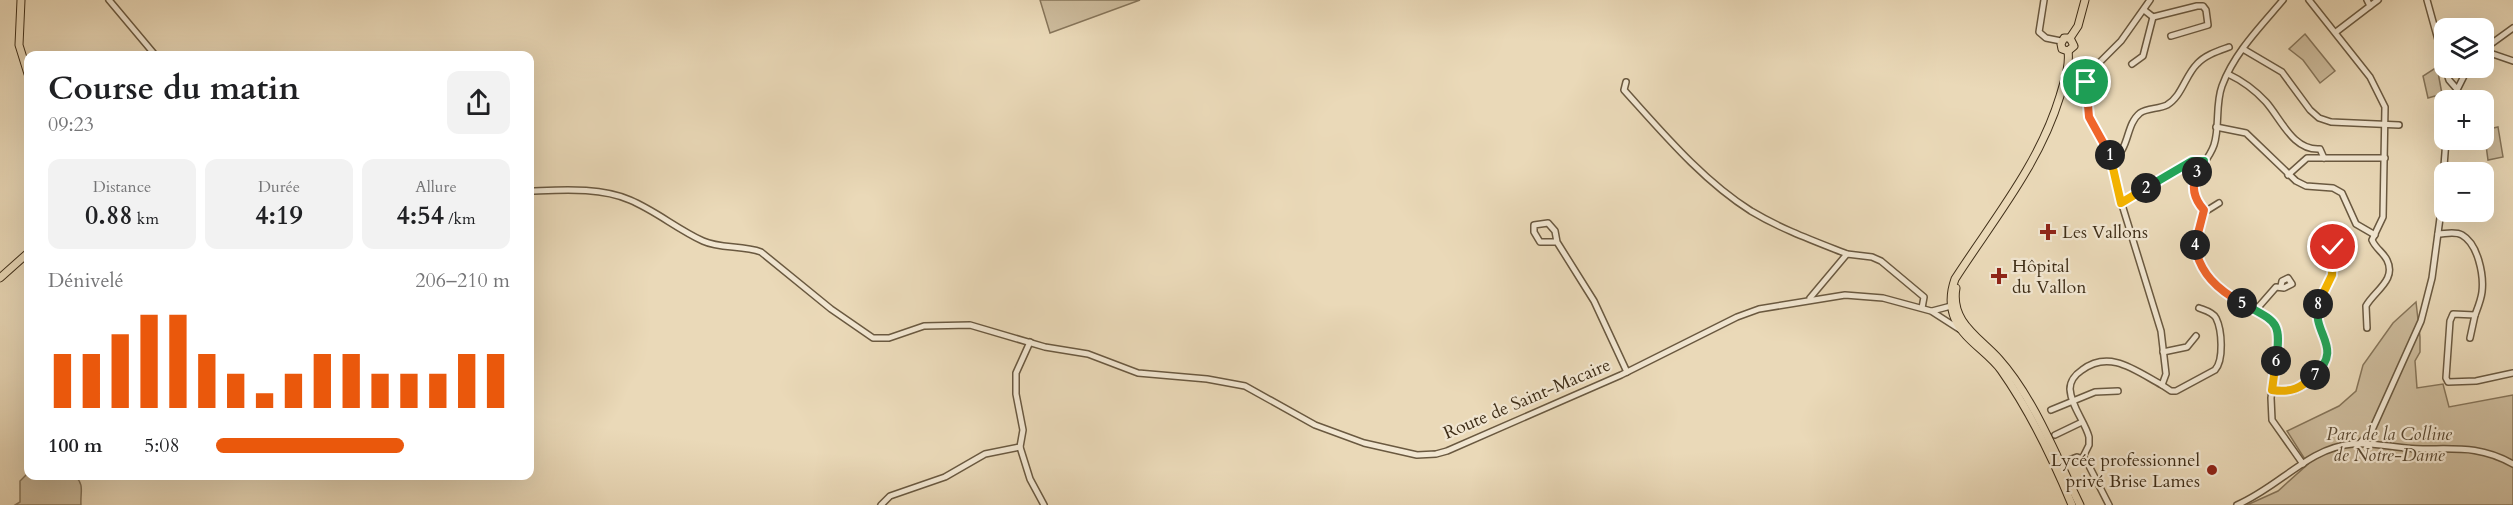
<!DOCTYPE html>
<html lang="fr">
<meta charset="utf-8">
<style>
:root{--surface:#fff;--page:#f2f2f2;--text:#202124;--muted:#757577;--accent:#ea580c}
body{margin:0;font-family:Cardo,serif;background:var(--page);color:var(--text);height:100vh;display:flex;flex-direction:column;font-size:22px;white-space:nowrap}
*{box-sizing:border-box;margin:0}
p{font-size:20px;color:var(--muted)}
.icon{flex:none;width:33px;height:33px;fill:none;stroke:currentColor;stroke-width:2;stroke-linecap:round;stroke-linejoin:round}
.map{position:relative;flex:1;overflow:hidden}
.panel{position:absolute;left:24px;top:51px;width:510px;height:429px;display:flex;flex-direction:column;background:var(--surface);border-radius:12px;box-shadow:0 6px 24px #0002}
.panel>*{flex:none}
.tools{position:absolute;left:2434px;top:18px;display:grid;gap:12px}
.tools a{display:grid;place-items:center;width:60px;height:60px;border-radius:12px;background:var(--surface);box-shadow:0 6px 24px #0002;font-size:30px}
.pin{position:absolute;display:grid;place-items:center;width:51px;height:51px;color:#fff;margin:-26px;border:3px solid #fff;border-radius:50%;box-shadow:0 2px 6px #0007}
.km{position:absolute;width:30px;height:30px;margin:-15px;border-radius:50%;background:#222;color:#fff;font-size:16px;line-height:30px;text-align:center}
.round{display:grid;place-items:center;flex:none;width:63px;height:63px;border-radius:12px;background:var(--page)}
.overview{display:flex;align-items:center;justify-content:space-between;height:102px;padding:0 24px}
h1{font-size:33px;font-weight:800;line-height:45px}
.metrics{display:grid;grid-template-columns:repeat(3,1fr);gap:9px;height:102px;padding:6px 24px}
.metrics div{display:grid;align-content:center;border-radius:12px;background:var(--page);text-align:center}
.metrics b{font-size:26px;font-weight:800}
.metrics small{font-size:16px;font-weight:400}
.metrics p{font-size:16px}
.chart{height:168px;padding:12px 24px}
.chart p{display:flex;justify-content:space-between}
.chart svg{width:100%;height:108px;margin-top:6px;stroke:var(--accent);stroke-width:6}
ul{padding:0 24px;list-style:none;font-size:20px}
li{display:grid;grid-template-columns:96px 72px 1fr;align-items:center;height:45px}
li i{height:15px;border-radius:8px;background:var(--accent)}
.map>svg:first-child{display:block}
.green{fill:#cdbc9d;stroke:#86755a;stroke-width:1.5}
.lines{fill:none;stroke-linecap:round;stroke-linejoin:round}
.minor-casing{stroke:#6a5940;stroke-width:8}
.major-casing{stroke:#3f2e18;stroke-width:9}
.minor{stroke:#f1e6d1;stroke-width:5}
.major{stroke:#ead9b8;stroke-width:7}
.split-1-casing{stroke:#fff;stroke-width:12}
.split-2-casing{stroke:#fff;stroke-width:12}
.split-3-casing{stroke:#fff;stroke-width:12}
.split-4-casing{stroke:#fff;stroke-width:12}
.split-5-casing{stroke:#fff;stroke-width:12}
.split-6-casing{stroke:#fff;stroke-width:12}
.split-7-casing{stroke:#fff;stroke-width:12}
.split-8-casing{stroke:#fff;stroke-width:12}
.split-9-casing{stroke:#fff;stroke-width:12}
.split-1{stroke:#f0652b;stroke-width:8}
.split-2{stroke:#f5b400;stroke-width:8}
.split-3{stroke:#22a559;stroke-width:8}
.split-4{stroke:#f0652b;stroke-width:8}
.split-5{stroke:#f0652b;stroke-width:8}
.split-6{stroke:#22a559;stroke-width:8}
.split-7{stroke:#f5b400;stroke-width:8}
.split-8{stroke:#22a559;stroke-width:8}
.split-9{stroke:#f5b400;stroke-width:8}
.poi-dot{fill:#8f2418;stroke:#f1e6d1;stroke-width:2}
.labels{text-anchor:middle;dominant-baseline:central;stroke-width:4.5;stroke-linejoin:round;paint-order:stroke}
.poi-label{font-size:18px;fill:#3f2e18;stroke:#f1e6d1;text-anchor:start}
.street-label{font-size:18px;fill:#3f2e18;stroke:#f1e6d1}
.park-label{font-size:18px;font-style:italic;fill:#5b4a33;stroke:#f1e6d1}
</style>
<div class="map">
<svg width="2513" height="505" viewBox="0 0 2513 505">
<rect width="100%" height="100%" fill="#ead9b8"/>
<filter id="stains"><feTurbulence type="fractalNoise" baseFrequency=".00333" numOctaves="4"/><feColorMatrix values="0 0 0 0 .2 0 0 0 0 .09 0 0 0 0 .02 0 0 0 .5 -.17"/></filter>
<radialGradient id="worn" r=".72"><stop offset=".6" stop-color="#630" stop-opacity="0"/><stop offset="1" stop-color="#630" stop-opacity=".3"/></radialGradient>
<g class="green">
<polygon points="1040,0 1140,0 1050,33"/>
<polygon points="2305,34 2335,71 2320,83 2303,60 2289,49"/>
<polygon points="2437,67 2442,94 2428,98 2423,76"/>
<polygon points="2498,127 2503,157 2488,160 2484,130"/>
<polygon points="2416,302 2420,337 2420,352 2415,361 2417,388 2443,384 2449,407 2513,395 2513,505 2247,505 2278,491 2308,464 2287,431 2339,406 2356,391 2363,365 2393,323"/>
<path d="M28,473V476H75C85,485 80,492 81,505H15L20,502V481Z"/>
</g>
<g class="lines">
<defs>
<g id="minor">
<polyline points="109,0 156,56"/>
<polyline points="2044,0 2039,32 2046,38 2061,41"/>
<path d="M2283,0C2261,26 2234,53 2222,86C2215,105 2220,127 2214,145C2205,171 2178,178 2204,210C2202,221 2195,231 2195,242C2195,297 2258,296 2279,332L2271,398L2272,420L2303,464"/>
<path d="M2309,0L2370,77L2385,107L2383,217L2372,240C2376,249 2383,252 2387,260C2397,280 2374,291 2366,306L2367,328"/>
<polyline points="2427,0 2445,65"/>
<polyline points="2370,6 2378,0"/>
<polyline points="2144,10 2153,17 2197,6 2203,6 2206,10 2208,25 2171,36"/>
<polyline points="2336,32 2370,6 2367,0"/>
<polyline points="2243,49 2282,72 2310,110 2319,118 2331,122 2399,125"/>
<polyline points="2484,49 2513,28"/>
<polyline points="2484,51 2513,61"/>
<polyline points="2132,64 2143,56 2153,17"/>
<polyline points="2445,68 2449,80 2456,88"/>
<path d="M2228,74C2243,81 2254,89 2266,102C2281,119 2293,151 2320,149L2324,158"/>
<path d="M1626,82L1624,90C1662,132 1702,180 1751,211C1781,229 1814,241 1847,254"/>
<polyline points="2452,100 2468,68"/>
<polyline points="2216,127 2246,133 2296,181 2306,186 2333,188 2342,193 2356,224 2375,235"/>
<path d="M2112,159C2130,151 2125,125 2140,113C2147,108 2159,109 2167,105C2182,96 2185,76 2197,64C2205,55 2218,51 2229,47"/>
<polyline points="2288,175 2307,158 2385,158"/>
<path d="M530,191C562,190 600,187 630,200C656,211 677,229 703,241C720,249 743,245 761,252L831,309L873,338H889L924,326L970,325L1045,347L1088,354L1138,373L1207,379L1245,386L1315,425L1364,443L1417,455L1436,454L1447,451L1621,375L1737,317L1759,309L1845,295L1883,298L1931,311L1959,329"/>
<polyline points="2121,203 2192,161 2203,161"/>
<polyline points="2203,213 2219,203"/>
<path d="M2438,234C2445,234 2455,231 2462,235C2478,244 2484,275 2482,292C2481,300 2478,307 2475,315L2453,314L2450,321L2446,378L2448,382L2476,381L2513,373"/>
<polyline points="1557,242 1540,242 1534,232 1534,225 1548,223 1555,231 1557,242 1594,301 1627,372"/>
<polyline points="1810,298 1847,254 1872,257 1881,261 1924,297 1922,308"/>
<polyline points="1932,311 1951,306 1954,309"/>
<polyline points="2255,311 2276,287 2284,288 2292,284 2288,278 2282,281 2281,286"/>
<polyline points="2470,338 2475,315"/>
<polyline points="1030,342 1016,373 1016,394 1023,430 1020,447 1030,479 1044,505"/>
<polyline points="2163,352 2187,347 2196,336"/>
<path d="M2162,385L2171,391H2176L2215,370C2224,360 2222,330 2216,318C2213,312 2204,310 2199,308"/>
<path d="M2272,390C2276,390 2282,392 2286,392C2305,392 2328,367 2329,350C2325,337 2316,328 2317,314C2317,292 2344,265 2332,246L2324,251L2330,260L2333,259"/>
<polyline points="2051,410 2095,392 2118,391"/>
<polyline points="2055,435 2082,422"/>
<polyline points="2361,442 2372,430 2421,321 2432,278 2440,218 2446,140"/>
<path d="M2083,457L2089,445V437C2085,422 2071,406 2070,389C2070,381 2076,374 2082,370C2110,349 2136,371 2162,385L2166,374L2161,331L2119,195L2112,159L2089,117L2086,82L2095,67L2121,41L2150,0"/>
<polyline points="2058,464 2077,457 2086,460 2109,505"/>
<polyline points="881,505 890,496 945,477 985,454 1020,447"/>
<path d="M2237,505C2267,492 2288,471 2315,456C2358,433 2382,449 2423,449C2458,449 2481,446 2513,464"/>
</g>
<g id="major">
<polyline points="21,0 19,45 28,74"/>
<polyline points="2070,38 2078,26 2085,0"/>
<path d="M2068,51C2070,66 2064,82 2060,96C2039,165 1993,220 1955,279C1950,293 1949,305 1955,319C1964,340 1988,352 2001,370C2030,411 2053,459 2072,505"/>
<polyline points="2068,51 2062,49 2061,44 2064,38 2070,38"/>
<polyline points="2068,51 2074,46 2070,38"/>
<polyline points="0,278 28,253"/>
<path d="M1956,288C1950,322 1979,337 1999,359C2034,398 2057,458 2080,505"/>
</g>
</defs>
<use href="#minor" class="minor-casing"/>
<use href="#major" class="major-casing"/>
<use href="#minor" class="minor"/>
<use href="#major" class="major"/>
</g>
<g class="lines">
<defs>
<polyline id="split-1" points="2086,82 2089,117 2110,155"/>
<polyline id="split-2" points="2110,155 2121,203 2146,188"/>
<polyline id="split-3" points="2146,188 2192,161 2204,161 2197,172"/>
<path id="split-4" d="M2195,245L2204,210C2194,199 2191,186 2197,172"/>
<path id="split-5" d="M2195,245C2199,273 2218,290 2242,303"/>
<path id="split-6" d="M2242,303C2276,322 2282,320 2276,361"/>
<path id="split-7" d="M2276,361L2272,390C2292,393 2301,388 2315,375"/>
<path id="split-8" d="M2315,375C2344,347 2312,335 2318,304"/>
<polyline id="split-9" points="2318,304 2332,275 2333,247"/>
</defs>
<use href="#split-1" class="split-1-casing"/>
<use href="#split-2" class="split-2-casing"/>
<use href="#split-3" class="split-3-casing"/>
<use href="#split-4" class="split-4-casing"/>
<use href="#split-5" class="split-5-casing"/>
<use href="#split-6" class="split-6-casing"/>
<use href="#split-7" class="split-7-casing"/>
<use href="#split-8" class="split-8-casing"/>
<use href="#split-9" class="split-9-casing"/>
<use href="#split-1" class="split-1"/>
<use href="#split-2" class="split-2"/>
<use href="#split-3" class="split-3"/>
<use href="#split-4" class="split-4"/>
<use href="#split-5" class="split-5"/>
<use href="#split-6" class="split-6"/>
<use href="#split-7" class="split-7"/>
<use href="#split-8" class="split-8"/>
<use href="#split-9" class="split-9"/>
</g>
<g class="poi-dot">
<path d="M2045 223h6v6h6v6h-6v6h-6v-6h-6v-6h6z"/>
<path d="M1996 267h6v6h6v6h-6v6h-6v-6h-6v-6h6z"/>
<circle cx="2212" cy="470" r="6"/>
</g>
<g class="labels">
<g class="poi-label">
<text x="2062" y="232">Les Vallons</text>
<text x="2012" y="266">Hôpital<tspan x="2012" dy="21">du Vallon</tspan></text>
<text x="2200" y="460" text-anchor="end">Lycée professionnel<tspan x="2200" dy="21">privé Brise Lames</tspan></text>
</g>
<g class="street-label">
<text transform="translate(1527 399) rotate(-23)">Route de Saint-Macaire</text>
</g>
<g class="park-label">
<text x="2389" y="434">Parc de la Colline<tspan x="2389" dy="21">de Notre-Dame</tspan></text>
</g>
</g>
<rect width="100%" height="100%" filter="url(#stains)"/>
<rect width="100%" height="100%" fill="url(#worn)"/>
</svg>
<div class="tools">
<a><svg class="icon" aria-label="layers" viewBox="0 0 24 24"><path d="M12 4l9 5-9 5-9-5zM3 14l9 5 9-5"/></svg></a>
<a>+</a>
<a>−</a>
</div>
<div class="pin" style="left:2086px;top:82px;background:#1e9e55"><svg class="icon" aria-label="arrive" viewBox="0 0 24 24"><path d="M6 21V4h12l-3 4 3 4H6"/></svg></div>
<div class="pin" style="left:2333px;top:247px;background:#d93025"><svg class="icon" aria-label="check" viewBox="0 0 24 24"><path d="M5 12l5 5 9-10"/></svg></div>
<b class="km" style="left:2110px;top:155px">1</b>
<b class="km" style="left:2146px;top:188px">2</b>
<b class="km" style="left:2197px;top:172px">3</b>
<b class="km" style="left:2195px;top:245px">4</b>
<b class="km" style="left:2242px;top:303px">5</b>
<b class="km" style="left:2276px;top:361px">6</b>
<b class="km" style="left:2315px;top:375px">7</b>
<b class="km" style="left:2318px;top:304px">8</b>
<section class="panel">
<div class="overview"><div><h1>Course du matin</h1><p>09:23</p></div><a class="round"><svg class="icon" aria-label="share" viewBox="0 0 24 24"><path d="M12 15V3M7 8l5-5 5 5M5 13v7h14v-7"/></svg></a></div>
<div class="metrics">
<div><p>Distance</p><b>0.88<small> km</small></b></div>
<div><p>Durée</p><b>4:19</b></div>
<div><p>Allure</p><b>4:54<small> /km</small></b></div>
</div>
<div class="chart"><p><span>Dénivelé</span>206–210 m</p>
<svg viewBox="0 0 160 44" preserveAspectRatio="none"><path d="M5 44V22M15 44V22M25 44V14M35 44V6M45 44V6M55 44V22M65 44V30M75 44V38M85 44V30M95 44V22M105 44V22M115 44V30M125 44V30M135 44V30M145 44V22M155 44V22"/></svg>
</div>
<ul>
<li><b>100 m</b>5:08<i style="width:64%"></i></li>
</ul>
</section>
</div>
